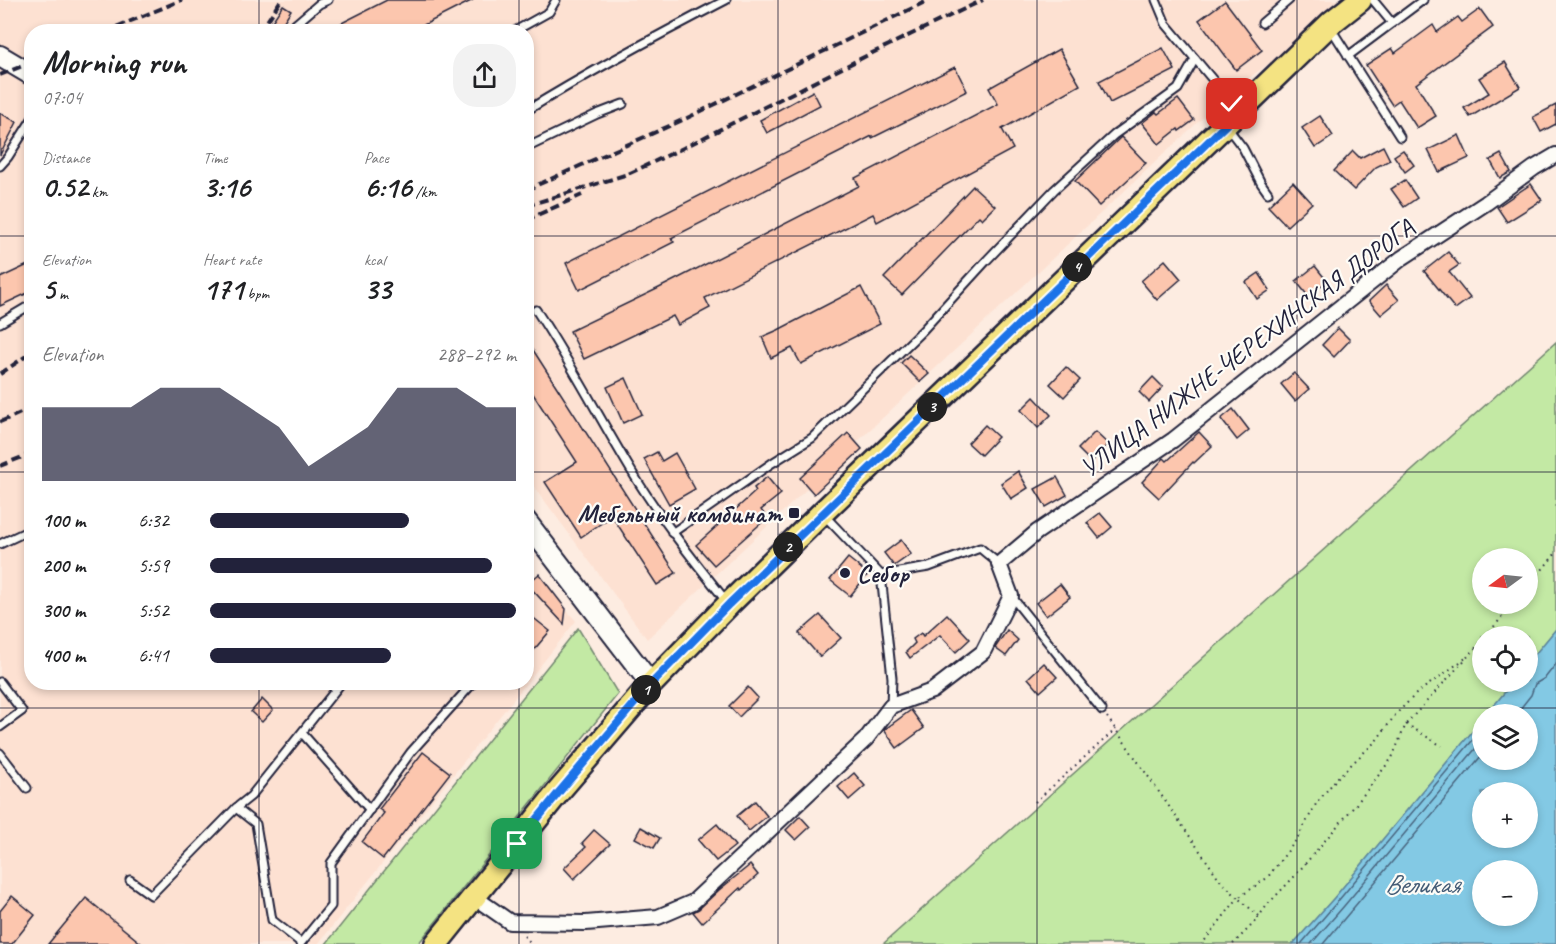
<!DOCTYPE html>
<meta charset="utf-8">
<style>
:root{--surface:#fff;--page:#f2f2f2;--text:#202124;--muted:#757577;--accent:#22223b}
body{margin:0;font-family:Caveat,sans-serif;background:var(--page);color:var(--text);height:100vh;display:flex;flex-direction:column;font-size:22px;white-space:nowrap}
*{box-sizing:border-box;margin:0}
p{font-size:20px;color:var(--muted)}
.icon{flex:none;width:33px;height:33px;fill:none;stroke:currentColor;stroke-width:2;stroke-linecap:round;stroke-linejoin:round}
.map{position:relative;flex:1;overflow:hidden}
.panel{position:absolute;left:24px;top:24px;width:510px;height:666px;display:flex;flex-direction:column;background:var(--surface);border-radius:24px;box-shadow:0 3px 9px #0003}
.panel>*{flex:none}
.needle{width:39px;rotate:255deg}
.fabs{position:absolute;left:1472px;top:548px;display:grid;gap:12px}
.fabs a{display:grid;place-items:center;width:66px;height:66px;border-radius:50%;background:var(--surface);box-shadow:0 3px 9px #0003;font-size:30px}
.pin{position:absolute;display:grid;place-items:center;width:51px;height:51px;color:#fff;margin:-26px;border-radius:12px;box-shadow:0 3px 9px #0006}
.km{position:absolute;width:30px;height:30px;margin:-15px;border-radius:50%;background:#222;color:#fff;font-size:16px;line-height:30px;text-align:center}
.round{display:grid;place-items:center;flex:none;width:63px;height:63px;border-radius:24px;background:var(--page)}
.head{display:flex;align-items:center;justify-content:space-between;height:102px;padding:0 18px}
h1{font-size:33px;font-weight:700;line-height:45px}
.stats{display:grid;grid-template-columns:repeat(3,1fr);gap:9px;height:102px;padding:6px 18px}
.stats div{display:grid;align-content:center}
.stats b{font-size:30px;font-weight:700}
.stats small{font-size:16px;font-weight:400}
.stats p{font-size:16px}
.chart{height:168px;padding:12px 18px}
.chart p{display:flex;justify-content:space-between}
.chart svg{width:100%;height:108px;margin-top:6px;fill:var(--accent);opacity:.7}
ul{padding:0 18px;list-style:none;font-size:20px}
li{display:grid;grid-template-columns:96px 72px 1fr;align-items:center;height:45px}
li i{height:15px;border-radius:8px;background:var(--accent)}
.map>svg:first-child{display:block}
.built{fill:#fde1d2}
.green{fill:#c3e9a4;stroke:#728670;stroke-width:1.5;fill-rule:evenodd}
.water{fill:#83c9e4;stroke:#5c86a0;stroke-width:1.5;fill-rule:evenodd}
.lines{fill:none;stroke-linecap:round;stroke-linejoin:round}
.shore{stroke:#49657f;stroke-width:1.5}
.building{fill:#fcc6ae;stroke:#22223b;stroke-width:1.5}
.lane-casing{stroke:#22223b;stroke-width:11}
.street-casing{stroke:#22223b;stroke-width:18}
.secondary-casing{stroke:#22223b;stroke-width:24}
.primary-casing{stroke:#22223b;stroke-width:27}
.path{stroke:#22223b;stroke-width:2;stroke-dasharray:1.5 4.5;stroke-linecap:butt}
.lane{stroke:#fdfcf7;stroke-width:7}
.street{stroke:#fdfcf7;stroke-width:14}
.secondary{stroke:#fdfcf7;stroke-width:20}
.primary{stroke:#f4e382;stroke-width:22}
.rail{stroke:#22223b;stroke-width:4;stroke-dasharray:9 4.5;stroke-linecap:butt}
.route-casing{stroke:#fff;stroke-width:12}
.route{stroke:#1a73e8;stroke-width:8}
.grid{fill:none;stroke:#22223b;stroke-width:1.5;stroke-opacity:0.55}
.poi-dot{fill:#22223b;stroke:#fdfcf7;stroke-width:2}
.labels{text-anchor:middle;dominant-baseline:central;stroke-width:4.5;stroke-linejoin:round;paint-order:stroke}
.street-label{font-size:26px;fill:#22223b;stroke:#fdfcf7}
.poi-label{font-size:26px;font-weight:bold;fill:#22223b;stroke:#fdfcf7;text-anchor:end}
.water-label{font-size:27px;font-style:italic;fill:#445c76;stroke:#fdfcf7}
</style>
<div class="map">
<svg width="1556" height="944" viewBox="0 0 1556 944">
<rect width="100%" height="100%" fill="#fdece1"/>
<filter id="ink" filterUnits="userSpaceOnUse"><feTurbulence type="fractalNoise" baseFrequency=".0167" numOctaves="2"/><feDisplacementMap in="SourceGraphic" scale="12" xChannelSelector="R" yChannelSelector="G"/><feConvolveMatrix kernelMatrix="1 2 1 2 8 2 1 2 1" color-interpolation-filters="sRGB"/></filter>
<g filter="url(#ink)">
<polygon class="built" points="0,0 1357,0 1231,91 647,639 527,477 526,32 32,32 32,682 526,682 527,565 576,621 318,944 0,944"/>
<g class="green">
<path d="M1556,342V629L1527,664V636H1482V681H1514L1487,714H1482V720L1334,898L1293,944H883ZM1482,558H1527V603H1482Z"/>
<polygon points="578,628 618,694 418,944 326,944"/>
</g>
<path class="water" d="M1556,629V944H1293L1334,898L1482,720V759H1527V714H1487L1514,681H1527V664ZM1482,792H1527V837H1482ZM1482,870H1527V915H1482Z"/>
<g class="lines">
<g class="shore">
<polyline points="1516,714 1531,695 1535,684 1545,678 1556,664"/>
<polyline points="1301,944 1338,901 1482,729"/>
<polyline points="1311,944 1344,906 1482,741"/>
<polyline points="1323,944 1482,755"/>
</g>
</g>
<g class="building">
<polygon points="387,0 473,0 410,32 324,32"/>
<polygon points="1225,1 1262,50 1236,70 1199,20"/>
<polygon points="283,5 291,10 277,32 265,32"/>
<polygon points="1480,9 1493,27 1416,84 1436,116 1417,128 1399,100 1392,105 1366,65 1392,48 1395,53 1433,25 1437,32 1458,17 1462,22"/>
<polygon points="1163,48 1175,70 1110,103 1099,81"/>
<polygon points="1059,49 1080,85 1002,129 1013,149 877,222 873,214 705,298 710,308 678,325 673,316 584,359 570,331 659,288 859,186 855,178 998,104 989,88"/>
<polygon points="1505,62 1520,87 1470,117 1464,108 1489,93 1479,78"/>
<polygon points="955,67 967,91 872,138 872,136 671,238 674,242 579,290 566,263"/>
<polygon points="813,91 820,105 767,133 760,120"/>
<polygon points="1178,99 1194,120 1179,131 1178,129 1159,144 1142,123 1156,112 1158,114"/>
<polygon points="1556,105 1556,124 1541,132 1533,117"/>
<polygon points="0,113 17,122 0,155"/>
<polygon points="1320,116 1333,136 1315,148 1302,128"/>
<polygon points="1459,135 1469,158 1439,172 1428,150"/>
<polygon points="1121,137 1146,163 1099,206 1075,181"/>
<polygon points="1383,146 1390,160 1376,167 1354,190 1334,171 1353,151 1360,158"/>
<polygon points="1403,150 1414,165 1405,172 1394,156"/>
<polygon points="1501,154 1511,172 1500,178 1490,160"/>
<polygon points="1405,180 1417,198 1404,207 1391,189"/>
<polygon points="1293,182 1312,203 1287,226 1268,206"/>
<polygon points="1531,184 1542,200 1507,222 1497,207"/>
<polygon points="973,186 995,206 982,219 979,216 902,295 884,278"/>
<polygon points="1448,252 1459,265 1449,272 1470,298 1455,309 1424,271"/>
<polygon points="1165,260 1181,279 1157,300 1141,281"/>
<polygon points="32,263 32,291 0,306 0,278"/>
<polygon points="1315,266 1327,281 1308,296 1296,281"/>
<polygon points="1259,273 1270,290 1257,299 1246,282"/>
<polygon points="1386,285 1399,300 1381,315 1369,301"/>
<polygon points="861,287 880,324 801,364 792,348 771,358 762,337 778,330"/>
<polygon points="1338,328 1350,340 1334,357 1322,345"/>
<polygon points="526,339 676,573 657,585 612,516 581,537 545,482 577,462 526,383"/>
<polygon points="909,355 929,374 920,382 901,363"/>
<polygon points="1066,367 1080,380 1064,397 1050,384"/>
<polygon points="1294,373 1309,389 1295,401 1281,384"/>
<polygon points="1153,377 1163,387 1149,402 1139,392"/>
<polygon points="626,378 642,414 623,423 607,387"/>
<polygon points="1034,397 1051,415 1038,428 1021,410"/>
<polygon points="1233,409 1249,430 1237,440 1221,419"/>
<polygon points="985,425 998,437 981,455 968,443"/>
<polygon points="1095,432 1108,444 1091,462 1078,449"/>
<polygon points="1199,432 1212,446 1194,463 1193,462 1159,498 1142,482 1164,458 1167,461"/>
<polygon points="848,433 862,449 814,494 800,478"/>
<polygon points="657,452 662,461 675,453 695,489 669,504 644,459"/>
<polygon points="1018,471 1028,488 1011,499 1001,483"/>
<polygon points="767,477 781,494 761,510 767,518 714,565 696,545 756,491 754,488"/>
<polygon points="1057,477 1067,495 1046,507 1035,489"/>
<polygon points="1100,513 1112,527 1099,538 1087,523"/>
<polygon points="901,540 911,554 894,566 884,553"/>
<polygon points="848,558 868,574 850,596 830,580"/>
<polygon points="539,574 566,609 564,624 527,584"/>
<polygon points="1060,584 1070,597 1046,616 1036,603"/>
<polygon points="526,612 550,631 526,659"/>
<polygon points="947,614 970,639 956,652 940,635 910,658 906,652 915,643 913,639 921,633 923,636"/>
<polygon points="820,615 841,638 820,657 799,633"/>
<polygon points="1007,630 1018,640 1006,656 995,648"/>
<polygon points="1044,663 1057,677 1040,692 1028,678"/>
<polygon points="748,687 758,698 739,717 729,706"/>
<polygon points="262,699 273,710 262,722 251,712"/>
<polygon points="911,710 924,728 897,748 884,730"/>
<polygon points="423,752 450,773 383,859 362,842 384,813 379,809"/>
<polygon points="854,773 865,786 849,800 838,787"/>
<polygon points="755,801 767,816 749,831 737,816"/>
<polygon points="800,816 810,827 796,840 786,830"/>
<polygon points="717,824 735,846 716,861 698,840"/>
<polygon points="641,827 660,838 654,848 635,838"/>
<polygon points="594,830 610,844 574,879 564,868 586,847 582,843"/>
<polygon points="750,865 758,875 741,890 740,888 702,923 693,912 699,909 719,890"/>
<polygon points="12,896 35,915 12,944 0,944 0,911"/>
<polygon points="86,898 142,944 48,944"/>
</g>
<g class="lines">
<defs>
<g id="lane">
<polyline points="1156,0 1166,24 1238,110"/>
<polyline points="1373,0 1392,23"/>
<polyline points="1262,23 1289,0"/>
<polyline points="1330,27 1400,137"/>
<polyline points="293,32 291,28 319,4 328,0"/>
<polyline points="513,32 549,12 556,0"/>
<polyline points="1348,56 1423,0"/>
<path d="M526,111C591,71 658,35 726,0"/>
<polyline points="1227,127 1243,148 1261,183 1268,193"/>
<polyline points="526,148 597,114 623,104"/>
<polyline points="0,166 8,157 32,119"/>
<path d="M536,310C571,363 600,419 632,472C660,518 694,561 727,602"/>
<polyline points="0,323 32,304"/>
<polyline points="824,515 881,575 929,567 980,548 999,564"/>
<polyline points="672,533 772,463 812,438 923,330 987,260 1054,190 1114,135 1178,89 1195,59"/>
<polyline points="0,544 32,529"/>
<polyline points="881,575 892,678 891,706"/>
<polyline points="1011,596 1102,710"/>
<polyline points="0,682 22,711 0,727"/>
<polyline points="302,733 370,810"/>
<polyline points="0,753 27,788"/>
<polyline points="236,808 251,796 342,682"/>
<polyline points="130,880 151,895 236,808 256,824 272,920 300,942"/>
<polyline points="300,944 331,906 331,863 411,752 474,682"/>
</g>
<polyline id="street" points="474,897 510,922 586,923 658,917 693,902 866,739 891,706 932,691 983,652 1011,596 999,564 1037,532 1173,440 1402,258 1486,203 1534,168 1556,155"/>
<g id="secondary">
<polyline points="0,56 32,75"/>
<polyline points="526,521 651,684"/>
</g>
<polyline id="primary" points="436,944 559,791 651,684 729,604 822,513 1332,22 1360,0"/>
</defs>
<use href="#lane" class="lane-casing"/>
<use href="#street" class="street-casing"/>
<use href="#secondary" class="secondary-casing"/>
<use href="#primary" class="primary-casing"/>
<g class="path">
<polyline points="1527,588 1556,553"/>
<polyline points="1486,636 1514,603"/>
<polyline points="1107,717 1220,880 1238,898 1202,944"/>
<polyline points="1406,724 1442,746"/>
<polyline points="1035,802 1116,729"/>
<polyline points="1259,916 1238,898 1267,878 1297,839 1316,804 1337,778 1376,741 1396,714 1417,693 1467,657"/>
<polyline points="524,936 532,944"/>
<polyline points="1233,944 1253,924 1268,904 1293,878 1357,803 1392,758 1406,724 1482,641"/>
</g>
<use href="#lane" class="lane"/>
<use href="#street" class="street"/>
<use href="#secondary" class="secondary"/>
<use href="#primary" class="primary"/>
<g class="rail">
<polyline points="104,32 182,0"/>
<polyline points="260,32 281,0"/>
<polyline points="0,75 32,62"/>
<polyline points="526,190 687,118 929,0"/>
<polyline points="526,206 628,174 683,148 866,56 983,0"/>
<polyline points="526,220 582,195"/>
<polyline points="0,374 32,352"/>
<polyline points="0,422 32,408"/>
<polyline points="0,466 32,453"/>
</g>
</g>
</g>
<g class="lines" filter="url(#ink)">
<defs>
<polyline id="route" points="517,844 560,791 651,684 729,604 1239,112 1232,104"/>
</defs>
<use href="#route" class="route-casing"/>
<use href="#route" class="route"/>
</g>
<path class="grid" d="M259,0V32M519,0V32M778,0V944M1037,0V944M1297,0V944M0,236H32M526,236H1556M0,472H32M526,472H1556M259,682V944M519,682V944M0,708H1556"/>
<g class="poi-dot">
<rect x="788" y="507" width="12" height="12" rx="3"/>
<circle cx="845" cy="573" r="6"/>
</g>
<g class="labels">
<g class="street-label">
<text transform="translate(1247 348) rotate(-37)">УЛИЦА НИЖНЕ-ЧЕРЕХИНСКАЯ ДОРОГА</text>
</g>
<g class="poi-label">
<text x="782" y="513">Мебельный комбинат</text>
<text x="857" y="573" text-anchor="start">Себор</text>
</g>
<g class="water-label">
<text x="1422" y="884">Великая</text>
</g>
</g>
</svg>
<div class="fabs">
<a><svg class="needle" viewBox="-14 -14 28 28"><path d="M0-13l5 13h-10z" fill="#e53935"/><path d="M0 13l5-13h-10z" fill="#757577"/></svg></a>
<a><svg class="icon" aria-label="locate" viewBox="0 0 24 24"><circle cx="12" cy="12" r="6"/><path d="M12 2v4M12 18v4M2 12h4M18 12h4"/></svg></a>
<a><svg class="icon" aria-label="layers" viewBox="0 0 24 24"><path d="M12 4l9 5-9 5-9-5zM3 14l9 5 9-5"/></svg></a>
<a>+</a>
<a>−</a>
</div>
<div class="pin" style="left:517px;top:844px;background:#1e9e55"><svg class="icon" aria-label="arrive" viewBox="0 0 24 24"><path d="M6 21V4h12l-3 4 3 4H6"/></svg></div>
<div class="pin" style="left:1232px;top:104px;background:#d93025"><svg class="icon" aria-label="check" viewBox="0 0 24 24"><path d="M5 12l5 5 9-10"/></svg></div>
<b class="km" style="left:646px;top:690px">1</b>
<b class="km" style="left:788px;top:547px">2</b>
<b class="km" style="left:932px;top:407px">3</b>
<b class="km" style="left:1077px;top:267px">4</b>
<section class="panel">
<div class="head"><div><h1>Morning run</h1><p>07:04</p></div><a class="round"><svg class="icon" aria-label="share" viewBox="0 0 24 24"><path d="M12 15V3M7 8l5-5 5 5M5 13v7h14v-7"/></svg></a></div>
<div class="stats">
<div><p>Distance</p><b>0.52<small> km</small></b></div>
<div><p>Time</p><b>3:16</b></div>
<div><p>Pace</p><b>6:16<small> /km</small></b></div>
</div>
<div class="stats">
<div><p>Elevation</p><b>5<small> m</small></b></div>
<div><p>Heart rate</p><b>171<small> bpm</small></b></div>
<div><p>kcal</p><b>33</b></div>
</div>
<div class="chart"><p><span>Elevation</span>288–292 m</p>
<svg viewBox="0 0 160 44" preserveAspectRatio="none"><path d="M0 44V14L10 14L20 14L30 14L40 6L50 6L60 6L70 14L80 22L90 38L100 30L110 22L120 6L130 6L140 6L150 14L160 14V44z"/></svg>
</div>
<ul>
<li><b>100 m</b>6:32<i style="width:65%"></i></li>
<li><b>200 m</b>5:59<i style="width:92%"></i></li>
<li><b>300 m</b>5:52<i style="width:100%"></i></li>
<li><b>400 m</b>6:41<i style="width:59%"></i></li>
</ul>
</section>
</div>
